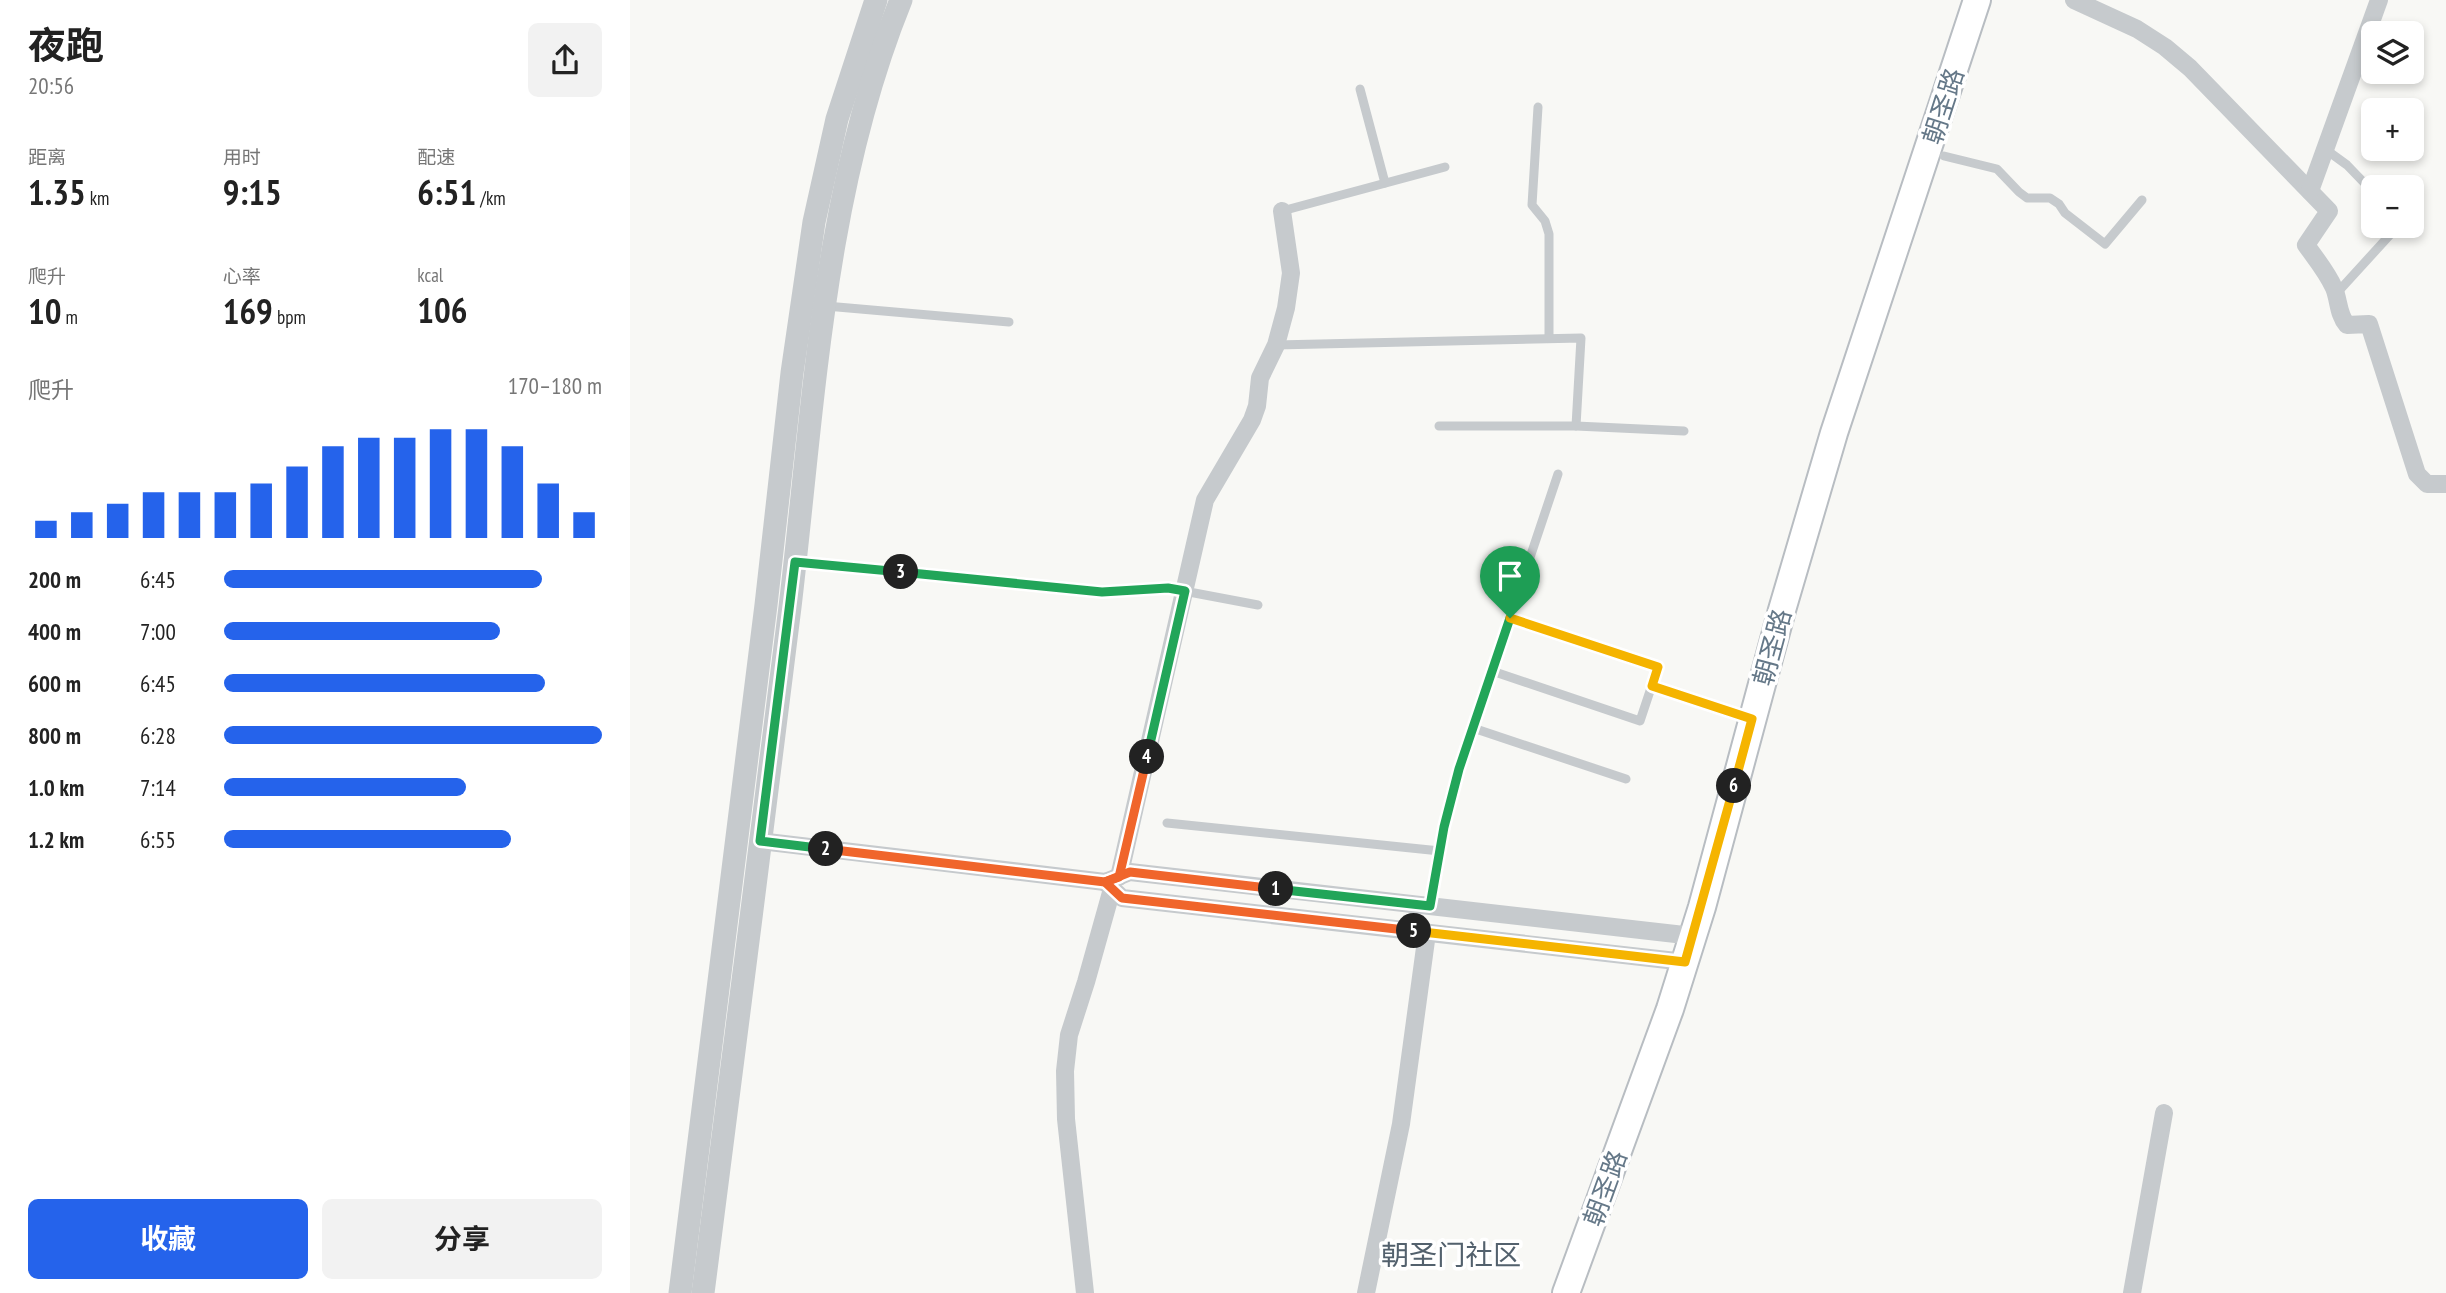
<!DOCTYPE html>
<html lang="zh">
<meta charset="utf-8">
<style>
:root{--surface:#fff;--page:#f2f2f2;--text:#222;--muted:#767676;--accent:#2563eb}
body{margin:0;font-family:"PT Sans Narrow","Noto Sans SC",sans-serif;background:var(--page);color:var(--text);height:100vh;display:flex;flex-direction:column;font-size:26px;white-space:nowrap}
*{box-sizing:border-box;margin:0}
p{font-size:23px;color:var(--muted)}
.icon{flex:none;width:38px;height:38px;fill:none;stroke:currentColor;stroke-width:2;stroke-linecap:round;stroke-linejoin:round}
.map{position:relative;flex:1;overflow:hidden}
.sheet{display:flex;flex-direction:column;background:var(--surface);width:630px}
.sheet>*{flex:none}
.controls{position:absolute;left:1731px;top:21px;display:grid;gap:14px}
.controls a{display:grid;place-items:center;width:63px;height:63px;border-radius:10px;background:var(--surface);box-shadow:0 4px 10px #0003;font-size:35px}
.pin{position:absolute;display:grid;place-items:center;width:60px;height:60px;color:#fff;margin:-72px -30px;border-radius:50% 50% 50% 0;rotate:-45deg;box-shadow:0 0 7px #0007}
.pin .icon{rotate:45deg}
.km{position:absolute;width:35px;height:35px;margin:-18px;border-radius:50%;background:#222;color:#fff;font-size:19px;line-height:35px;text-align:center}
.round{display:grid;place-items:center;flex:none;width:74px;height:74px;border-radius:10px;background:var(--page)}
.overview{display:flex;align-items:center;justify-content:space-between;height:119px;padding:0 28px}
h1{font-size:38px;font-weight:700;line-height:52px}
.metrics{display:grid;grid-template-columns:repeat(3,1fr);gap:10px;height:119px;padding:7px 28px}
.metrics div{display:grid;align-content:center}
.metrics b{font-size:35px;font-weight:700}
.metrics small{font-size:19px;font-weight:400}
.metrics p{font-size:19px}
.chart{height:196px;padding:14px 28px}
.chart p{display:flex;justify-content:space-between}
.chart svg{width:100%;height:126px;margin-top:7px;stroke:var(--accent);stroke-width:6}
.cta{display:flex;gap:14px;margin-top:auto;padding:14px 28px}
.cta a{flex:1;height:80px;border-radius:10px;background:var(--accent);color:#fff;font-size:28px;font-weight:700;line-height:80px;text-align:center}
.cta a+a{background:var(--page);color:var(--text)}
ul{padding:0 28px;list-style:none;font-size:23px}
li{display:grid;grid-template-columns:112px 84px 1fr;align-items:center;height:52px}
li i{height:18px;border-radius:9px;background:var(--accent)}
main{display:flex;flex:1;min-height:0}
.map>svg:first-child{display:block}
.lines{fill:none;stroke-linecap:round;stroke-linejoin:round}
.secondary-casing{stroke:#b8bdc2;stroke-width:30}
.service{stroke:#c6cacd;stroke-width:9}
.minor{stroke:#c6cacd;stroke-width:18}
.tertiary{stroke:#c6cacd;stroke-width:23}
.secondary{stroke:#fff;stroke-width:26}
.split-1-casing{stroke:#fff;stroke-width:14}
.split-2-casing{stroke:#fff;stroke-width:14}
.split-3-casing{stroke:#fff;stroke-width:14}
.split-4-casing{stroke:#fff;stroke-width:14}
.split-5-casing{stroke:#fff;stroke-width:14}
.split-6-casing{stroke:#fff;stroke-width:14}
.split-7-casing{stroke:#fff;stroke-width:14}
.split-1{stroke:#22a559;stroke-width:9}
.split-2{stroke:#f0652b;stroke-width:9}
.split-3{stroke:#22a559;stroke-width:9}
.split-4{stroke:#22a559;stroke-width:9}
.split-5{stroke:#f0652b;stroke-width:9}
.split-6{stroke:#f5b400;stroke-width:9}
.split-7{stroke:#f5b400;stroke-width:9}
.labels{text-anchor:middle;dominant-baseline:central;stroke-width:7;stroke-linejoin:round;paint-order:stroke}
.street-label{font-size:26px;fill:#657888;stroke:#fff}
.neighbourhood-label{font-size:28px;fill:#53616d;stroke:#fff}
</style>
<main>
<section class="sheet">
<div class="overview"><div><h1>夜跑</h1><p>20:56</p></div><a class="round"><svg class="icon" aria-label="share" viewBox="0 0 24 24"><path d="M12 15V3M7 8l5-5 5 5M5 13v7h14v-7"/></svg></a></div>
<div class="metrics">
<div><p>距离</p><b>1.35<small> km</small></b></div>
<div><p>用时</p><b>9:15</b></div>
<div><p>配速</p><b>6:51<small> /km</small></b></div>
</div>
<div class="metrics">
<div><p>爬升</p><b>10<small> m</small></b></div>
<div><p>心率</p><b>169<small> bpm</small></b></div>
<div><p>kcal</p><b>106</b></div>
</div>
<div class="chart"><p><span>爬升</span>170–180 m</p>
<svg viewBox="0 0 160 44" preserveAspectRatio="none"><path d="M5 44V38M15 44V35M25 44V32M35 44V28M45 44V28M55 44V28M65 44V25M75 44V19M85 44V12M95 44V9M105 44V9M115 44V6M125 44V6M135 44V12M145 44V25M155 44V35"/></svg>
</div>
<ul>
<li><b>200 m</b>6:45<i style="width:84%"></i></li>
<li><b>400 m</b>7:00<i style="width:73%"></i></li>
<li><b>600 m</b>6:45<i style="width:85%"></i></li>
<li><b>800 m</b>6:28<i style="width:100%"></i></li>
<li><b>1.0 km</b>7:14<i style="width:64%"></i></li>
<li><b>1.2 km</b>6:55<i style="width:76%"></i></li>
</ul>
<div class="cta"><a>收藏</a><a>分享</a></div>
</section>
<div class="map">
<svg width="1816" height="1293" viewBox="0 0 1816 1293">
<rect width="100%" height="100%" fill="#f8f8f5"/>
<g class="lines">
<defs>
<polyline id="secondary" points="936,1293 1040,1009 1072,907 1152,610 1204,433 1347,0"/>
</defs>
<use href="#secondary" class="secondary-casing"/>
<g class="service">
<polyline points="730,89 755,183"/>
<polyline points="908,107 902,205 915,221 919,234 919,338"/>
<polyline points="1695,149 1717,165 1743,192"/>
<polyline points="1314,156 1367,169 1389,192 1397,198 1420,198 1429,204 1435,213 1475,244 1512,200"/>
<polyline points="652,211 815,167"/>
<polyline points="1706,294 1768,226"/>
<polyline points="196,306 379,322"/>
<polyline points="646,345 951,338 946,426"/>
<polyline points="809,426 946,426 1054,431"/>
<polyline points="167,562 472,592 538,588 628,605"/>
<polyline points="862,671 1010,721 1028,667 880,618"/>
<polyline points="1022,686 1120,718"/>
<polyline points="843,728 996,779"/>
<polyline points="537,823 810,851"/>
<polyline points="800,906 814,827 829,769 928,474"/>
</g>
<g class="minor">
<path d="M1444,0L1507,29L1535,47L1560,68L1699,211L1676,245C1686,259 1697,272 1704,288C1709,300 1708,315 1717,325L1739,324L1787,474L1797,484H1816"/>
<polyline points="1680,191 1749,0"/>
<polyline points="130,841 475,882 500,872 1063,936"/>
<polyline points="489,877 575,500 622,420 627,406 630,378 646,345 656,308 661,273 652,211"/>
<polyline points="475,882 492,898 1055,962"/>
<polyline points="455,1293 436,1119 435,1071 439,1035 456,982 482,889"/>
<polyline points="736,1293 771,1124 797,933"/>
<polyline points="1502,1293 1534,1113"/>
</g>
<g class="tertiary">
<polyline points="50,1293 136,605 162,373 184,222 207,119 246,0"/>
<path d="M73,1293C102,1064 132,836 160,607C184,404 193,192 271,0"/>
</g>
<use href="#secondary" class="secondary"/>
</g>
<g class="lines">
<defs>
<polyline id="split-1" points="646,889 800,906 814,827 829,769 880,618"/>
<polyline id="split-2" points="196,849 475,882 500,872 646,889"/>
<polyline id="split-3" points="196,849 130,841 165,562 271,572"/>
<polyline id="split-4" points="271,572 472,592 538,588 555,591 517,757"/>
<polyline id="split-5" points="517,757 489,877 475,882 492,898 784,931"/>
<polyline id="split-6" points="784,931 1055,962 1104,786"/>
<polyline id="split-7" points="880,618 1028,667 1022,686 1122,719 1104,786"/>
</defs>
<use href="#split-1" class="split-1-casing"/>
<use href="#split-2" class="split-2-casing"/>
<use href="#split-3" class="split-3-casing"/>
<use href="#split-4" class="split-4-casing"/>
<use href="#split-5" class="split-5-casing"/>
<use href="#split-6" class="split-6-casing"/>
<use href="#split-7" class="split-7-casing"/>
<use href="#split-1" class="split-1"/>
<use href="#split-2" class="split-2"/>
<use href="#split-3" class="split-3"/>
<use href="#split-4" class="split-4"/>
<use href="#split-5" class="split-5"/>
<use href="#split-6" class="split-6"/>
<use href="#split-7" class="split-7"/>
</g>
<g class="labels">
<g class="street-label">
<text transform="translate(1313 106) rotate(-72)">朝圣路</text>
<text transform="translate(1142 647) rotate(-75)">朝圣路</text>
<text transform="translate(975 1188) rotate(-70)">朝圣路</text>
</g>
<g class="neighbourhood-label">
<text x="821" y="1254">朝圣门社区</text>
</g>
</g>
</svg>
<div class="controls">
<a><svg class="icon" aria-label="layers" viewBox="0 0 24 24"><path d="M12 4l9 5-9 5-9-5zM3 14l9 5 9-5"/></svg></a>
<a>+</a>
<a>−</a>
</div>
<div class="pin" style="left:880px;top:618px;background:#1e9e55"><svg class="icon" aria-label="arrive" viewBox="0 0 24 24"><path d="M6 21V4h12l-3 4 3 4H6"/></svg></div>
<b class="km" style="left:646px;top:889px">1</b>
<b class="km" style="left:196px;top:849px">2</b>
<b class="km" style="left:271px;top:572px">3</b>
<b class="km" style="left:517px;top:757px">4</b>
<b class="km" style="left:784px;top:931px">5</b>
<b class="km" style="left:1104px;top:786px">6</b>
</div>
</main>
